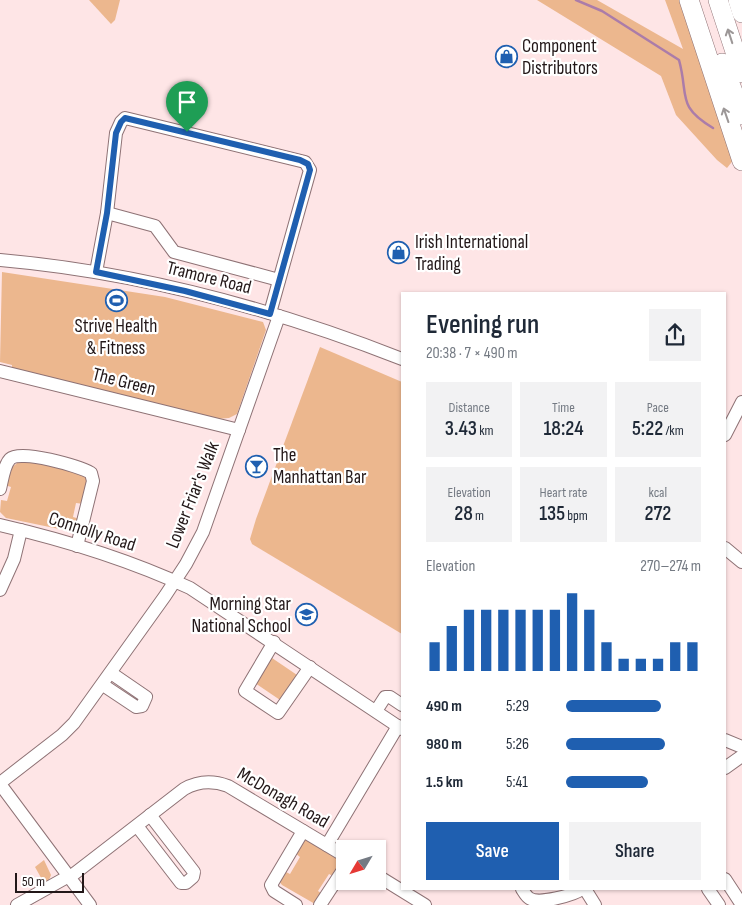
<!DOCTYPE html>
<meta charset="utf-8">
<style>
:root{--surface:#fff;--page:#f2f2f3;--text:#1f2937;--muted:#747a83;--accent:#1f5fb0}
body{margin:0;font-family:"Sofia Sans Condensed",sans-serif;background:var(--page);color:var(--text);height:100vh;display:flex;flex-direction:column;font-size:19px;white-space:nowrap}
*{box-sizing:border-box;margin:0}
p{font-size:16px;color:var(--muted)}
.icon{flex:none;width:28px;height:28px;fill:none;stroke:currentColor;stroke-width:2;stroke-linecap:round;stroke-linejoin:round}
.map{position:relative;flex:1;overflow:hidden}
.sheet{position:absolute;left:401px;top:292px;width:325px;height:598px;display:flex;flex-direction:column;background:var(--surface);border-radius:0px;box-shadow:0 1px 4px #0004}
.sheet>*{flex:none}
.needle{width:32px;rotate:232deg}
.controls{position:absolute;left:336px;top:840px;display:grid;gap:10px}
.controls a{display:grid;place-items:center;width:50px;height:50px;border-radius:0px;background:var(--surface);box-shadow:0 1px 4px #0004;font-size:25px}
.scale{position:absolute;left:15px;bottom:12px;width:69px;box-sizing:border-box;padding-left:5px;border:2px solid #221718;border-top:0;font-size:14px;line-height:18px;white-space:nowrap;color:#221718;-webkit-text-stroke:4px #fff;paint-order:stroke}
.pin{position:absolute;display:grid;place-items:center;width:42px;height:42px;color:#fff;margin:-51px -21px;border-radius:50% 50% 50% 0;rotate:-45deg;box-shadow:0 0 5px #0007}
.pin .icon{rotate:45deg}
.round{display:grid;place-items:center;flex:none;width:52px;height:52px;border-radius:0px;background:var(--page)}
.summary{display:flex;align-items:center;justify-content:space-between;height:85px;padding:0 25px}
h1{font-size:28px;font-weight:600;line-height:38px}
.metrics{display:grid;grid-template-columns:repeat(3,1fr);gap:8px;height:85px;padding:5px 25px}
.metrics div{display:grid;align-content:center;border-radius:0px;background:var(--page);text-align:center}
.metrics b{font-size:21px;font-weight:600}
.metrics small{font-size:14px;font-weight:400}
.metrics p{font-size:14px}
.chart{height:140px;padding:10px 25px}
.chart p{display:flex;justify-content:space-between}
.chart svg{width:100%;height:90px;margin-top:5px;stroke:var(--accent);stroke-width:6}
.button{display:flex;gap:10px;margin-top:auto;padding:10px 25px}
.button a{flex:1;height:58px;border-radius:0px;background:var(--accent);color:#fff;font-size:20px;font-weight:600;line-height:58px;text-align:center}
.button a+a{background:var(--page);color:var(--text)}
ul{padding:0 25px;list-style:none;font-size:16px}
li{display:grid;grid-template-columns:80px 60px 1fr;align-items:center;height:38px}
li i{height:12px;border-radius:6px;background:var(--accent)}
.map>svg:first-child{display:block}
.green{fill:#ecb78e}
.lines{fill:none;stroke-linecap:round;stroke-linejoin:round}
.stream{stroke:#ab7ca9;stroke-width:2.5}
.minor-casing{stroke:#8e7275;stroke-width:14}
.highway-casing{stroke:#8e7275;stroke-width:20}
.minor{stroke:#fff;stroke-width:12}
.highway{stroke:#fff;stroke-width:19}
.oneway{stroke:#9c9797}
.route-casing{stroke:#fff;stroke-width:10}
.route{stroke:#1f5fb0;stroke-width:6}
.labels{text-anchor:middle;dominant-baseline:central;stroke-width:4.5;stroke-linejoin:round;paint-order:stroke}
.poi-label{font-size:19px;fill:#221718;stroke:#fff;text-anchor:start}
.street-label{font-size:19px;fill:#221718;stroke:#fff}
</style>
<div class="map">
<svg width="742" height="905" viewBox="0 0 742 905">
<rect width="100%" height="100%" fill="#fee5e6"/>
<g class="green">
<polygon points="89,0 120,0 115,20 111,24"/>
<polygon points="537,0 597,0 683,49 665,0 683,0 735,158 727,168 717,160 676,115 661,76"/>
<polygon points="2,272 165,297 263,322 266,330 237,414 229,418 217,419 12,368 12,365 0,362"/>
<polygon points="320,347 402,382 402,634 252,544 250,539 256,519"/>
<path d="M22,459L83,474C92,482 86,494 84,504L76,503L73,517L80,519L74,529L64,530L6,518L0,512L1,500L7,501L11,487L5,485L10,469Z"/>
<polygon points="272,658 300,677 283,702 255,683"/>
<polygon points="307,839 343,863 335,877 329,874 318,891 324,895 315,904 282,885 279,881 284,871 290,874 300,857 294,852 302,840"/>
<polygon points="44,860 51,875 49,880 44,883 35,867"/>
</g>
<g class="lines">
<path class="stream" d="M576,0L602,11L679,60C689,96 676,106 713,128"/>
<defs>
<g id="minor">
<polyline points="107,213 116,133 121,122 125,118 305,162 310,170 270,313"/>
<path d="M0,260C138,272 274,309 402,359"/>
<polyline points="96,272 107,213 155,226 174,252 279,280"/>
<polyline points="0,371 239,430"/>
<polyline points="725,435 742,402"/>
<path d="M0,489C2,481 4,465 10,459C20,449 79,466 91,473L93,481L77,546"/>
<path d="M0,525C65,540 130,560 190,588L402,729"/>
<polyline points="725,548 742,562"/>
<polyline points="0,590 14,559 21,530"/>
<polyline points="274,642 245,691 278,713 310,667"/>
<polyline points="103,685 136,707 142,706 146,697 111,673"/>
<polyline points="376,711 385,697 390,697 402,705"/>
<polyline points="725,740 742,747"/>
<polyline points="725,768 742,756"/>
<polyline points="0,783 62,735 74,723 165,596 186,564 203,532 279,316"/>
<polyline points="0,784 90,905"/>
<polyline points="137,826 181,883 186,883 193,877 194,872 150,815"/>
<polyline points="327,845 398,726"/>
<polyline points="378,876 425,905"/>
<path d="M70,877L184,789C198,781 212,780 228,786L345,856"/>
<polyline points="725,879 742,905"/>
<path d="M522,889C524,892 526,896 529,898C538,905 574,895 582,889"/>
<polyline points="585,889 595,905"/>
<polyline points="708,889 719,905"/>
<polyline points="17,905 69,876"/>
<polyline points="296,905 274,891 271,885 303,831"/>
<polyline points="320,905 345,867"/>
</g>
<g id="highway">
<polyline points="689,0 742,161"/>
<polyline points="718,0 742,73"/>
<polyline points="738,0 742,13"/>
<polyline points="722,63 742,115"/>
</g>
</defs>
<use href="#minor" class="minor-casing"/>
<use href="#highway" class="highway-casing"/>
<use href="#minor" class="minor"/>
<use href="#highway" class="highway"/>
</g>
<defs><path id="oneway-shaft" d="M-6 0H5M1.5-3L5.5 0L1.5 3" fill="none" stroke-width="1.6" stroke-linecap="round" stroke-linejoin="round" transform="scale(1.25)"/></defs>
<g class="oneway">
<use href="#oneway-shaft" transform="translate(730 36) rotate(-108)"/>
<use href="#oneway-shaft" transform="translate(726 115) rotate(-109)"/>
</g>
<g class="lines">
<defs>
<polygon id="route" points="125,118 300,160 308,164 310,170 270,314 185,291 96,272 107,213 116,133 121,122"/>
</defs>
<use href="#route" class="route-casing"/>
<use href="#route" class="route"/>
</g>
<defs>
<symbol id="shop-ring" viewBox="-11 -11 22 22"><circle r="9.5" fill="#fff" stroke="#1f5fb0" stroke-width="1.5"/><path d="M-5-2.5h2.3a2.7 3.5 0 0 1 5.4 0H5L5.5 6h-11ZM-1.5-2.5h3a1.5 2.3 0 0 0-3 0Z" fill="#1f5fb0"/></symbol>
<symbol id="stadium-ring" viewBox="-11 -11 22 22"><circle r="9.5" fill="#fff" stroke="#1f5fb0" stroke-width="1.5"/><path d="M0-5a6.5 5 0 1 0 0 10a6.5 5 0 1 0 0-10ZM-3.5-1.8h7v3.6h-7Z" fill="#1f5fb0"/></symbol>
<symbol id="bar-ring" viewBox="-11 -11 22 22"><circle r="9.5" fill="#fff" stroke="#1f5fb0" stroke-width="1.5"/><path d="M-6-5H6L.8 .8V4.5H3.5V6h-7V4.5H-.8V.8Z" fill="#1f5fb0"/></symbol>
<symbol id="school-ring" viewBox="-11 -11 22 22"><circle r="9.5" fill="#fff" stroke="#1f5fb0" stroke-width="1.5"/><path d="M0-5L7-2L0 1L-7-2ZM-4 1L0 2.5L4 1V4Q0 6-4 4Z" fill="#1f5fb0"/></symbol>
</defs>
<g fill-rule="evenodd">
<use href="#shop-ring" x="494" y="44" width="25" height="25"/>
<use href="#shop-ring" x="386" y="240" width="25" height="25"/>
<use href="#stadium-ring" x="104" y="288" width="25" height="25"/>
<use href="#bar-ring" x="244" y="454" width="25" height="25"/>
<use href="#school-ring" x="294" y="602" width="25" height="25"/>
</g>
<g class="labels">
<g class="poi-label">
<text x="522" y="46">Component<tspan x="522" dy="22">Distributors</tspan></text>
<text x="415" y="242">Irish International<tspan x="415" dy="22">Trading</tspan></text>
<text x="116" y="326" text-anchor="middle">Strive Health<tspan x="116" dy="22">&amp; Fitness</tspan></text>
<text x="273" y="455">The<tspan x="273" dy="22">Manhattan Bar</tspan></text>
<text x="291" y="604" text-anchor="end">Morning Star<tspan x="291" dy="22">National School</tspan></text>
</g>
<g class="street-label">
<text transform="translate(209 278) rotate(14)">Tramore Road</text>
<text transform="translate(124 382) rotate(14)">The Green</text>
<text transform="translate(193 495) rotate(-68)">Lower Friar's Walk</text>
<text transform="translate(92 532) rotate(18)">Connolly Road</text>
<text transform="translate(283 798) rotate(30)">McDonagh Road</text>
</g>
</g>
</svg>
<div class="controls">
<a><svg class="needle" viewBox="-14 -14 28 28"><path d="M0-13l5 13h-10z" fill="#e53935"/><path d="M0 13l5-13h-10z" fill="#747a83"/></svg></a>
</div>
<div class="scale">50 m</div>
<div class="pin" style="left:187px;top:132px;background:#1e9e55"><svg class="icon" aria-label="arrive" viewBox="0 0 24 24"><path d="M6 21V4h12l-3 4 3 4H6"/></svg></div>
<section class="sheet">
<div class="summary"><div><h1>Evening run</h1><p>20:38 · 7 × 490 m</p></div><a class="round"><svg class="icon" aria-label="share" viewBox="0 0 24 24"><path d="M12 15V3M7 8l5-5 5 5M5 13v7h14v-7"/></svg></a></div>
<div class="metrics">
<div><p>Distance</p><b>3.43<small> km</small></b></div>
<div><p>Time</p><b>18:24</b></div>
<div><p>Pace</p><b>5:22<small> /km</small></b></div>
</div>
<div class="metrics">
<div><p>Elevation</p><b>28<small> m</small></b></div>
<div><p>Heart rate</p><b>135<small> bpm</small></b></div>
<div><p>kcal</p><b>272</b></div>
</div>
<div class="chart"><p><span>Elevation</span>270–274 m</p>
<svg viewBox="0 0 160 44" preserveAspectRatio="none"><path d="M5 44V30M15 44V22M25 44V14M35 44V14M45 44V14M55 44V14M65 44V14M75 44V14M85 44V6M95 44V14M105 44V30M115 44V38M125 44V38M135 44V38M145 44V30M155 44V30"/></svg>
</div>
<ul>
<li><b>490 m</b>5:29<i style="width:70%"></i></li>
<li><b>980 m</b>5:26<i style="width:73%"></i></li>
<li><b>1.5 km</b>5:41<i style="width:61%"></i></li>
</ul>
<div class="button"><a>Save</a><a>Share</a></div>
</section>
</div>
